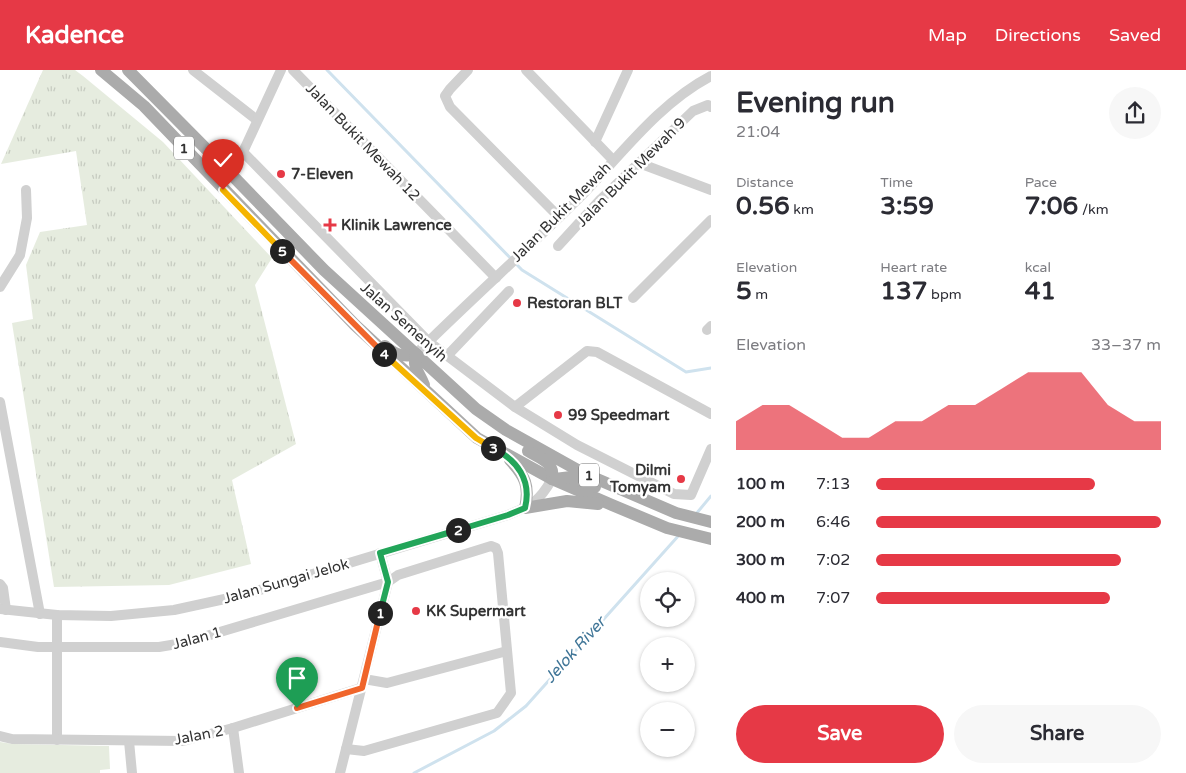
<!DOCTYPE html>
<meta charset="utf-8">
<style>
:root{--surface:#fff;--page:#f7f7f7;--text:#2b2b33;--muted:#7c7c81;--accent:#e63946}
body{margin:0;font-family:"Varela Round",sans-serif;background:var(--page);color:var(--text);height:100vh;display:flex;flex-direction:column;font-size:19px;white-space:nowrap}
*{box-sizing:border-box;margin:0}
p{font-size:16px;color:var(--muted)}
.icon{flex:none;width:28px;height:28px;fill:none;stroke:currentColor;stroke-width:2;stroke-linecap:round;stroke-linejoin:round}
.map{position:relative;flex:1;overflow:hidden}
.drawer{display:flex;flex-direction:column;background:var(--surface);width:475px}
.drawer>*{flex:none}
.tools{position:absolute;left:640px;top:502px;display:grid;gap:10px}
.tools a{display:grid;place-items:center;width:55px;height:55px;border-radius:50%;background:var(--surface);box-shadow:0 1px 4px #0004;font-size:25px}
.pin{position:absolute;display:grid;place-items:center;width:42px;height:42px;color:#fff;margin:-51px -21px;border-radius:50% 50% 50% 0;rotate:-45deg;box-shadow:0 0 5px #0007}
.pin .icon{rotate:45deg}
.km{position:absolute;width:25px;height:25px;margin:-12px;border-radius:50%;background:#222;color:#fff;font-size:14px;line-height:25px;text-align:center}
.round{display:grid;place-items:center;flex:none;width:52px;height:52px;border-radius:26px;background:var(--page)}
.summary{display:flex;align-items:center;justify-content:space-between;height:85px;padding:0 25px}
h1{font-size:28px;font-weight:700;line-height:38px}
.stats{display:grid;grid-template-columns:repeat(3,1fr);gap:8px;height:85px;padding:5px 25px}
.stats div{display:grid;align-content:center}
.stats b{font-size:25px;font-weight:700}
.stats small{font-size:14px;font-weight:400}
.stats p{font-size:14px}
.chart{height:140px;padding:10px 25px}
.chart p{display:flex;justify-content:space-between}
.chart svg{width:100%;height:90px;margin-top:5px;fill:var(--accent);opacity:.7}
.action{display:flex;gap:10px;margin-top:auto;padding:10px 25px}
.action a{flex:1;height:58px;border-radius:30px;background:var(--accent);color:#fff;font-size:20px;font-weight:700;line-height:58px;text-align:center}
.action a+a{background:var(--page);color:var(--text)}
ul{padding:0 25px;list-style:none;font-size:16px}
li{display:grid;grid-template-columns:80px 60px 1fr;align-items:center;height:38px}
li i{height:12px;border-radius:6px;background:var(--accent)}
header{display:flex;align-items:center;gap:30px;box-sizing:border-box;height:70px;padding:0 25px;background:var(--accent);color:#fff}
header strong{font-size:24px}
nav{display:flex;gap:28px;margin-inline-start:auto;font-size:18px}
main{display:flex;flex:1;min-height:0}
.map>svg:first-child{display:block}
.grass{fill:url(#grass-tufts)}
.park{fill:#e6ecdf}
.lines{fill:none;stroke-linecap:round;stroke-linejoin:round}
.stream{stroke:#cfe2ee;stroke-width:3}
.minor{stroke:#d0d0d0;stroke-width:10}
.major{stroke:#ababab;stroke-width:12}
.split-1-casing{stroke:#fff;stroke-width:10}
.split-2-casing{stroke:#fff;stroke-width:10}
.split-3-casing{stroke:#fff;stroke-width:10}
.split-4-casing{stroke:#fff;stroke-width:10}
.split-5-casing{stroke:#fff;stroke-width:10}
.split-6-casing{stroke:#fff;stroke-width:10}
.split-1{stroke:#f0652b;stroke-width:6}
.split-2{stroke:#22a559;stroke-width:6}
.split-3{stroke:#22a559;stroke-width:6}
.split-4{stroke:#f5b400;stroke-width:6}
.split-5{stroke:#f0652b;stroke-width:6}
.split-6{stroke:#f5b400;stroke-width:6}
.poi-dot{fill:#e63946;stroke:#fff;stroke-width:2}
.labels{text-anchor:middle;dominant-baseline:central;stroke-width:5;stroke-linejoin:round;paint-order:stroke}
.shield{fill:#fff;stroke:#707070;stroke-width:1}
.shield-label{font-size:14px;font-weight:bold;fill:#333}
.street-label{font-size:15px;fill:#333;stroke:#fff}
.poi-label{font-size:15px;font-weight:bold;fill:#333;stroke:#fff;text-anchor:start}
.water-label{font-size:16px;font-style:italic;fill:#3f7597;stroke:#fff}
</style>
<header>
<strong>Kadence</strong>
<nav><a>Map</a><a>Directions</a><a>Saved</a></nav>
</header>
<main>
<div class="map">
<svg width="711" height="703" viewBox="0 0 711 703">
<defs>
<pattern id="grass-tufts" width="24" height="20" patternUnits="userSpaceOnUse" patternTransform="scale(1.25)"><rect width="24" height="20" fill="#e6ecdf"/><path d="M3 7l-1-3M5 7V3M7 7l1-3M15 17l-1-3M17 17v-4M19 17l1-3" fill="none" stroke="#c6cbc0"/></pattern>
</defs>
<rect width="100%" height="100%" fill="#fff"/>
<polygon class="grass" points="43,0 75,0 83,6 163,72 272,188 255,215 296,374 232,410 251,494 169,515 54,517 12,253 33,249 26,195 40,162 87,155 76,81 1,94"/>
<polygon class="park" points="0,672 13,674 109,676 110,699 100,700 100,703 0,703"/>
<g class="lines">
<g class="stream">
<polyline points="327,0 522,200 686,302 711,298"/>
<polyline points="696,444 711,426"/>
<polyline points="414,703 494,661 526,636 680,464"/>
</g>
<g class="minor">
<polyline points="193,0 257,50"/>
<polyline points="293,0 496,208"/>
<polyline points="468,0 450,19 445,26 450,37 559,147"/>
<polyline points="526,0 613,90"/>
<polyline points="595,72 628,0"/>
<polyline points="243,82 429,272 515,337 577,375 674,424 691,425 711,379"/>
<polyline points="639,93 711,120"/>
<polyline points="229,102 243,82 281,0"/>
<polyline points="558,176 601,129 693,41 708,35 711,37"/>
<polyline points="0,217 20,185 27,148 26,120"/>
<polyline points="633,228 711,150"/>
<polyline points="707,260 711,256"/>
<path d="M416,284C470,230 527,180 581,126C621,85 659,33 711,6"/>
<polyline points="447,286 509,221"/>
<polyline points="0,332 40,544"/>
<polyline points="515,337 587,281 597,282 711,344"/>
<polyline points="0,514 3,518 6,540"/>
<path d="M0,539L57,545L111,546L174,540L243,525L508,445C532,435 539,432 552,409"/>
<polyline points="57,545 57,670"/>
<polyline points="0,572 38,577 159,577 183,573 388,512 398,505 491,476 496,478 498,483 511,623 497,643 364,681 346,679"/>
<polyline points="364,609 387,613 507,581"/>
<polyline points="233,658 239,703"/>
<polyline points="0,666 12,669 183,671 233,658 361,618"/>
<polyline points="129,671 132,703"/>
<polyline points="340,703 388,512 380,483"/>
</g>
<g class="major">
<polyline points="101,0 144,36 355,255 477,368 552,409 612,435 667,458 711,469"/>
<polyline points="128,0 229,102 324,200 476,339 506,360 583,403 676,443 711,452"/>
<path d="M385,276C395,285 404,288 416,284"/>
<path d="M416,284C412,298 420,303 424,315"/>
<path d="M528,381C541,389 555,392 552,409"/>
<path d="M510,390C525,406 530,416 525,438L567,431L598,434"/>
<polyline points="555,409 571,407 595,417"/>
</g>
</g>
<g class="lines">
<defs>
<polyline id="split-1" points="297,638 362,618 380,543"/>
<polyline id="split-2" points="380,543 388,512 380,483 458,460"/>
<path id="split-3" d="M458,460L508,445L525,438C532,410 517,390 493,378"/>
<polyline id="split-4" points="384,284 476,368 493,378"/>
<polyline id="split-5" points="282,181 384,284"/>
<polyline id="split-6" points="223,120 282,181"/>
</defs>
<use href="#split-1" class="split-1-casing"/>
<use href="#split-2" class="split-2-casing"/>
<use href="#split-3" class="split-3-casing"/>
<use href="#split-4" class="split-4-casing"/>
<use href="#split-5" class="split-5-casing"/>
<use href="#split-6" class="split-6-casing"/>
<use href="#split-1" class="split-1"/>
<use href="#split-2" class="split-2"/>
<use href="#split-3" class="split-3"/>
<use href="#split-4" class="split-4"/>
<use href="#split-5" class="split-5"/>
<use href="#split-6" class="split-6"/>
</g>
<g class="poi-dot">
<circle cx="281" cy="104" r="5"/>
<path d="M327.5 147.5h5v5h5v5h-5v5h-5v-5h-5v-5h5z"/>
<circle cx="517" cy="233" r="5"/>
<circle cx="558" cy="345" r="5"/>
<circle cx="681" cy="409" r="5"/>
<circle cx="416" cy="541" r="5"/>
</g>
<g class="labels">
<g class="shield">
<rect x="174" y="66.5" width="20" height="23" rx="4"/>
<rect x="579" y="393.5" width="20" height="23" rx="4"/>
</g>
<g class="shield-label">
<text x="184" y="78">1</text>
<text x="589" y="405">1</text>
</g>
<g class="street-label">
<text transform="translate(363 72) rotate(46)">Jalan Bukit Mewah 12</text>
<text transform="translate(631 102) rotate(-45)">Jalan Bukit Mewah 9</text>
<text transform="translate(561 142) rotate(-45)">Jalan Bukit Mewah</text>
<text transform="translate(404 252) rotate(42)">Jalan Semenyih</text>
<text transform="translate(286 511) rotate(-16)">Jalan Sungai Jelok</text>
<text transform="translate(197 568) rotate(-15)">Jalan 1</text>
<text transform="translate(199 665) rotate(-11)">Jalan 2</text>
</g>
<g class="poi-label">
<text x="291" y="104">7-Eleven</text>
<text x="341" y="155">Klinik Lawrence</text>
<text x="527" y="233">Restoran BLT</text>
<text x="568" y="345">99 Speedmart</text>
<text x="671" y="400" text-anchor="end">Dilmi<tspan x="671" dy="17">Tomyam</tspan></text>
<text x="426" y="541">KK Supermart</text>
</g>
<g class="water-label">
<text transform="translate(575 580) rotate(-48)">Jelok River</text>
</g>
</g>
</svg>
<div class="tools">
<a><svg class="icon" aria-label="locate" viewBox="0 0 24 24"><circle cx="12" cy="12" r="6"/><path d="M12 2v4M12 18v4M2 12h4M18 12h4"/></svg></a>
<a>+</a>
<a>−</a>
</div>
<div class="pin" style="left:297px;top:638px;background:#1e9e55"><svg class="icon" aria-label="arrive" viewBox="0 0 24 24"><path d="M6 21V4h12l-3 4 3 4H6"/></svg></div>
<div class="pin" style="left:223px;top:120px;background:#d93025"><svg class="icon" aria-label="check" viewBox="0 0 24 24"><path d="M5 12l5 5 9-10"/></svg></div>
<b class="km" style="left:380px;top:543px">1</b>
<b class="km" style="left:458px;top:460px">2</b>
<b class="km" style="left:493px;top:378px">3</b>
<b class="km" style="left:384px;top:284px">4</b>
<b class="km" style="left:282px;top:181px">5</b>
</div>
<section class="drawer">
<div class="summary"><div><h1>Evening run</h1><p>21:04</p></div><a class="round"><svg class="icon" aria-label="share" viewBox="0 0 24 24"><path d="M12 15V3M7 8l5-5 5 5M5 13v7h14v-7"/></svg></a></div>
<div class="stats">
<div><p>Distance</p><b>0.56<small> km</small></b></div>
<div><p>Time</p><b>3:59</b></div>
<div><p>Pace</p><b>7:06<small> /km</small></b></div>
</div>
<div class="stats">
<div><p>Elevation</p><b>5<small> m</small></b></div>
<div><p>Heart rate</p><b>137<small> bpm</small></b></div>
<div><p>kcal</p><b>41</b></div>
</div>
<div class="chart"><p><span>Elevation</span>33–37 m</p>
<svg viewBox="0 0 160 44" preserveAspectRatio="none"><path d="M0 44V30L10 22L20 22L30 30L40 38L50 38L60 30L70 30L80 22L90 22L100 14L110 6L120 6L130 6L140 22L150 30L160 30V44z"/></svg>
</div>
<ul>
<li><b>100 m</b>7:13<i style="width:77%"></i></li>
<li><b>200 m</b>6:46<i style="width:100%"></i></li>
<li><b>300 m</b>7:02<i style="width:86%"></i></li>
<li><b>400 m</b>7:07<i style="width:82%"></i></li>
</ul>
<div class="action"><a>Save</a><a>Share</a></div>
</section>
</main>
